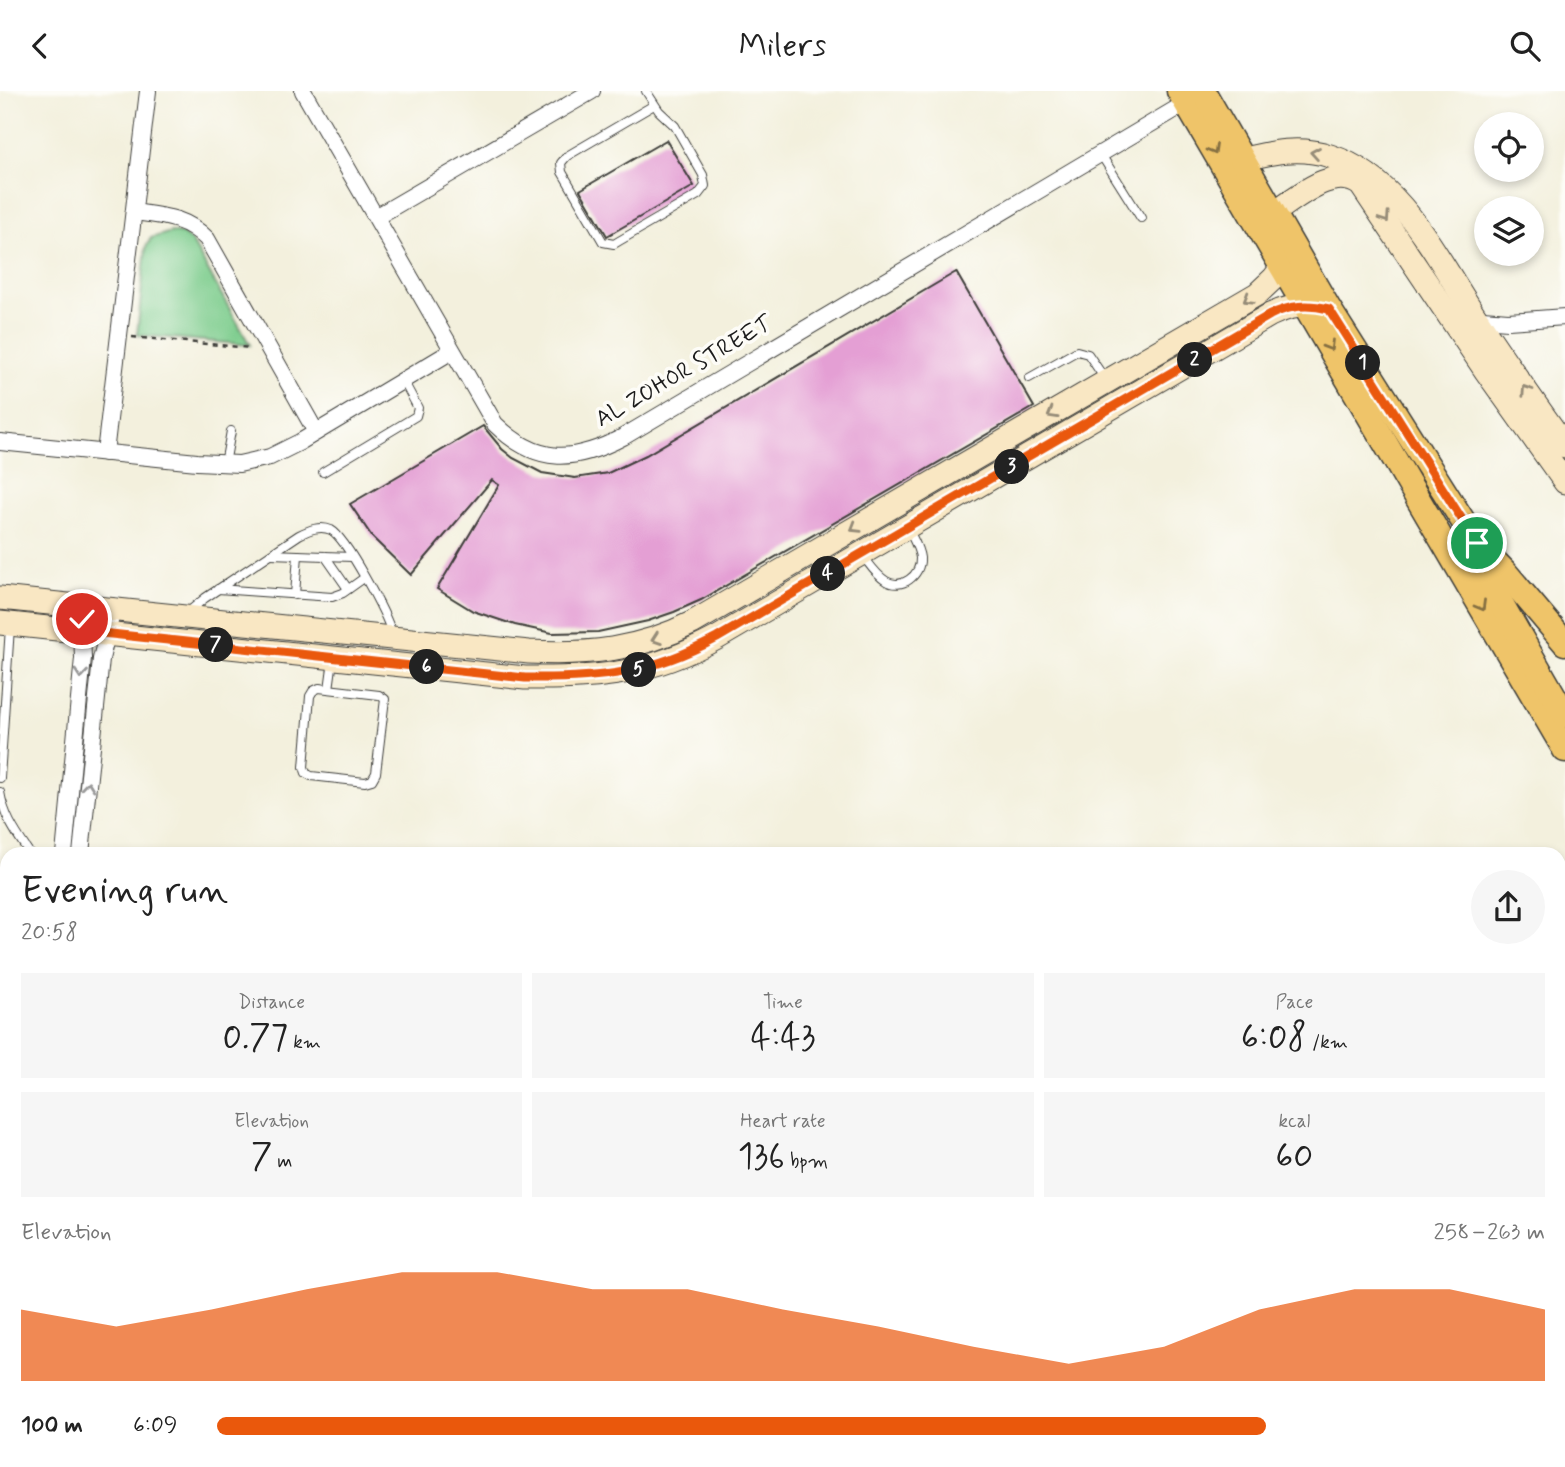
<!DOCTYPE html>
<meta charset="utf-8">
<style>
:root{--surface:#fff;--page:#f6f6f6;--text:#222;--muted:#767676;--accent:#ea580c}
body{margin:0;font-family:Mynerve,sans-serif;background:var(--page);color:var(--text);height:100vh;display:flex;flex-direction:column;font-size:26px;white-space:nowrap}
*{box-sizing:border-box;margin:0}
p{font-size:23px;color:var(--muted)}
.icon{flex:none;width:38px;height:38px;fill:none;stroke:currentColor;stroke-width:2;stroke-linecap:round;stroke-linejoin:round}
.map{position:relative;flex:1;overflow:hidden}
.details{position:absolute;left:0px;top:756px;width:1566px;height:621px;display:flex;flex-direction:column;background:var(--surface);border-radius:21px 21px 0 0;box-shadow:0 4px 10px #0003}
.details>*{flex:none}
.fabs{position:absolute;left:1474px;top:21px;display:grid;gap:14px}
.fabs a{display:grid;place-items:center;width:70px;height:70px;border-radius:50%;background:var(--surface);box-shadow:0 4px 10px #0003;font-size:35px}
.pin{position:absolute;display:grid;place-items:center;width:60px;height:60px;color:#fff;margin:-30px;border:4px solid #fff;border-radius:50%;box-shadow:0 2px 7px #0007}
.km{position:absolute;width:35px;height:35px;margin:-18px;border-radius:50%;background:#222;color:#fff;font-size:19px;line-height:35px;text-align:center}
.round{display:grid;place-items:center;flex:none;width:74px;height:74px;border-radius:37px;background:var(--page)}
.summary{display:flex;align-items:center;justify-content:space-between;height:119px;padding:0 21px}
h1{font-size:38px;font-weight:600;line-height:52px}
.metrics{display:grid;grid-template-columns:repeat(3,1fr);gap:10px;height:119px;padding:7px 21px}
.metrics div{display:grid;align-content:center;border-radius:0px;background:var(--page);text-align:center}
.metrics b{font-size:35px;font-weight:600}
.metrics small{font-size:19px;font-weight:400}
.metrics p{font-size:19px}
.chart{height:196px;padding:14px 21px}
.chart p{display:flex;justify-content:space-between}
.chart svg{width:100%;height:126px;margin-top:7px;fill:var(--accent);opacity:.7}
ul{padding:0 21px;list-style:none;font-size:23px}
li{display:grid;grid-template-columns:112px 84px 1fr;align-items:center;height:52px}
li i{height:18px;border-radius:9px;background:var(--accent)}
header{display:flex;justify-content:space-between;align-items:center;height:91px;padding:0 21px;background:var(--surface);font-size:32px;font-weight:600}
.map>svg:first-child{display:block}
.green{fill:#7ccc8c;stroke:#4c7454;stroke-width:2}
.building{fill:#e49fd4}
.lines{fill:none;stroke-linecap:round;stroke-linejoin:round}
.lane-casing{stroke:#3c3c39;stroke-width:10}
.street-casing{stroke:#3c3c39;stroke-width:18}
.secondary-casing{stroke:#3c3c39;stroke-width:25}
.primary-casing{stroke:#3c3c39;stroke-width:27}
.path{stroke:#3c3c39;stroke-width:2.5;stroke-dasharray:5 5;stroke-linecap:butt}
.lane{stroke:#fff;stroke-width:8}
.street{stroke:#fff;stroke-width:16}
.secondary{stroke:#f9e7c3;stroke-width:23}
.primary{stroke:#efc469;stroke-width:24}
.oneway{stroke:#867042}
.oneway2{stroke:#968c78}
.oneway3{stroke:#999}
.route-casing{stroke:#fff;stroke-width:14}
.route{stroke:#ea580c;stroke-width:9}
.labels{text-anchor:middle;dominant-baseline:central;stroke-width:7;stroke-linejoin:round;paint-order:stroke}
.street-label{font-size:23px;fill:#1c1c1c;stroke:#fdfcf7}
</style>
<header><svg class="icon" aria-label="back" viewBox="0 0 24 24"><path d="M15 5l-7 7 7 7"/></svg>Milers<svg class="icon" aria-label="search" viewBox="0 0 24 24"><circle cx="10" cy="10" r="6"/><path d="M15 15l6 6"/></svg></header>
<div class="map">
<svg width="1565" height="1376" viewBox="0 0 1565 1376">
<rect width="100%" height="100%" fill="#fdfcf7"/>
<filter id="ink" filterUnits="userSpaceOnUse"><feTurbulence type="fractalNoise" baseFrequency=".0143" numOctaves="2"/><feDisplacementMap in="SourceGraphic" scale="14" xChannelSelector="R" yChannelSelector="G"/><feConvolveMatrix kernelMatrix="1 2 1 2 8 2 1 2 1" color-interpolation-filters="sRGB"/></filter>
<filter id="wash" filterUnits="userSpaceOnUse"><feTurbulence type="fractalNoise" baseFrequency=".00686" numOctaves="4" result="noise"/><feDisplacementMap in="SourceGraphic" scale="28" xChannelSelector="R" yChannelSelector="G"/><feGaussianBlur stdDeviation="1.57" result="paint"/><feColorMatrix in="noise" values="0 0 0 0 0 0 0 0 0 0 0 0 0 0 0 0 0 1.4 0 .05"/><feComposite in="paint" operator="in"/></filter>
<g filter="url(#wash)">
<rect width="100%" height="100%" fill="#f3f0dd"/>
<polygon class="green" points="171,141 183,143 192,151 250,254 137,244 146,156 151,147"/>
<g id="blocks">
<g class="building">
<polygon points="666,49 694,95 607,145 580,99"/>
<polygon points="956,181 1034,316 701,509 674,521 648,530 598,541 552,542 515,534 473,520 437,498 499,394 492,389 411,484 373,447 350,413 483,335 502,358 513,367 542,382 575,387 608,382 646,364"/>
</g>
</g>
</g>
<g filter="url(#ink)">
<use href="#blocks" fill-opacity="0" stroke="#3c3c39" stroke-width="2"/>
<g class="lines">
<defs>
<g id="lane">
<polyline points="646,0 659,20 675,35 703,84 705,95 698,104 619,150 614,153 603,151 562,81 561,72 567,65 654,14"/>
<polyline points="1100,62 1141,127"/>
<polyline points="1029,287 1077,260 1088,263 1105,288"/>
<polyline points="225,373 231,340"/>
<polyline points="323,381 416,325 418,317 403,289"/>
<polyline points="271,463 352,466"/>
<polyline points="325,465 348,498"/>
<path d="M863,465C870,474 876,484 886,490C901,499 921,485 920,467C919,457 912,446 908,437"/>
<polyline points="218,498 332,506 343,502 364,487"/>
<polyline points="295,504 298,464"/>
<path d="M187,522L205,507L299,444C309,439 320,434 331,439C346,447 387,524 392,543"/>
<polygon points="319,597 379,604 385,608 376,682 372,689 365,691 311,685 306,682 304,676 310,605 313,600"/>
<polyline points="329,598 333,569"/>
<polyline points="0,687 10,536"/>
<path d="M0,701C4,726 16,742 30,763"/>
<polyline points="0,1093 7,1044"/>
<polyline points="69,1370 75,1376"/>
<polyline points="333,1376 333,1370"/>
</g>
<g id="street">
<path d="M303,0L495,333C537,374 573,372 623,346L1186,12"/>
<path d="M134,121C163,125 186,126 207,148L316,341"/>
<polyline points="376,126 592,0"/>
<polyline points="1470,227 1508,230 1565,226"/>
<polyline points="0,351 197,371 239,373 270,366 300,351 452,260"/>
<polyline points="105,362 148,0"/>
<polyline points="64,763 83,567 81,515"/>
<polyline points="81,763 101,568 113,518"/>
<polyline points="2,1376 7,1320"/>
<polyline points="22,1376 22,1370"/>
</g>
<g id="secondary">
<path d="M1241,69C1271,61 1300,55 1330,65C1402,88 1438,170 1477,228C1505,271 1535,313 1565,355"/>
<path d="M1273,122C1298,106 1333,73 1361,94L1486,280L1565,391"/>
<path d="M0,507L529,561C587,564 639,559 692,532L1257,203L1274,187L1293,162"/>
<path d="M0,532L525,587C600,588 650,583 717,547L1270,224C1287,216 1304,212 1322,216"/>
<polyline points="1559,1064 1565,1061"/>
<polyline points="999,1376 1008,1370"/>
<polyline points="1037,1376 1047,1370"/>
</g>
<g id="primary">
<polyline points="1179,0 1565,659"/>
<polyline points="1203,0 1329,218 1477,452 1505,481 1565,552"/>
<polyline points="1479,461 1498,507 1565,624"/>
</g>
</defs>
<use href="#lane" class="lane-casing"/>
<use href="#street" class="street-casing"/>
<use href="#secondary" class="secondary-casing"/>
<use href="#primary" class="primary-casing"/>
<polyline class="path" points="132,246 251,257"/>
<use href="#lane" class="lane"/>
<use href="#street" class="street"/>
<use href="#secondary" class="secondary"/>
<use href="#primary" class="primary"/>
</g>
<defs><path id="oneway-chevron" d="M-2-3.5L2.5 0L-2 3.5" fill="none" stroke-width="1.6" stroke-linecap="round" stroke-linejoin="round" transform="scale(1.75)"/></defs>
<g class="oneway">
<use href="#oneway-chevron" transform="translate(1213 59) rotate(60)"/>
<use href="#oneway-chevron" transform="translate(1329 255) rotate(59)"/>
<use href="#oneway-chevron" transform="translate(1481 515) rotate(60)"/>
</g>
<g class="oneway2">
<use href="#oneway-chevron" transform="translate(1315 62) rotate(-170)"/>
<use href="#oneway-chevron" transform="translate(1385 127) rotate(56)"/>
<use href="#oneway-chevron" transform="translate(1248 208) rotate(149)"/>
<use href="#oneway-chevron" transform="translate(1526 299) rotate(-124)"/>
<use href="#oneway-chevron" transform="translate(1052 323) rotate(150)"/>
<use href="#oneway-chevron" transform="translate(855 437) rotate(149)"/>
<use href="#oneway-chevron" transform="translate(656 548) rotate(161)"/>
</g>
<g class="oneway3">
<use href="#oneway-chevron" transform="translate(81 583) rotate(95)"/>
<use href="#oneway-chevron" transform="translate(88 695) rotate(-84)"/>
</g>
</g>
<g class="lines" filter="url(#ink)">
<defs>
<path id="route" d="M82,528L83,540L525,587C600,588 650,583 717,547L1270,224C1290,214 1308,213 1329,218L1477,452"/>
</defs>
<use href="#route" class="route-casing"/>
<use href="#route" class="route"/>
</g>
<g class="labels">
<g class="street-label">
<text transform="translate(684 281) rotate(-30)">AL ZOHOR STREET</text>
</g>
</g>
</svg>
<div class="fabs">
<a><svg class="icon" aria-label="locate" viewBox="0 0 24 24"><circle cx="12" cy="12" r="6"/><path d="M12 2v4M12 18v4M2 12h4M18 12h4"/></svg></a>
<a><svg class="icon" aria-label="layers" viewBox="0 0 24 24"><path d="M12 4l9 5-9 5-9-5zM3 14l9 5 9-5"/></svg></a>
</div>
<div class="pin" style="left:1477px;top:452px;background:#1e9e55"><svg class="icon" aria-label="arrive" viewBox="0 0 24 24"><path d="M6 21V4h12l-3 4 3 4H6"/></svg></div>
<div class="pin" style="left:82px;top:528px;background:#d93025"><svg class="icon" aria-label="check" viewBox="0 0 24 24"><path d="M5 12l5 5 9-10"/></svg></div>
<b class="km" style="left:1363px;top:272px">1</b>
<b class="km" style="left:1195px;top:269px">2</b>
<b class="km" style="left:1012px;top:376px">3</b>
<b class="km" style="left:828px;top:483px">4</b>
<b class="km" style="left:639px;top:579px">5</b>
<b class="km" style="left:427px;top:576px">6</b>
<b class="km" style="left:216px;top:554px">7</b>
<section class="details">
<div class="summary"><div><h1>Evening run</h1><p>20:58</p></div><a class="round"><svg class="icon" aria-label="share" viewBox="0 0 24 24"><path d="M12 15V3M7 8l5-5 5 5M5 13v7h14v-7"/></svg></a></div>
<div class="metrics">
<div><p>Distance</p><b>0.77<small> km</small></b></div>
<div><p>Time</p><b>4:43</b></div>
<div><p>Pace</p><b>6:08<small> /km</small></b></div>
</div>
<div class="metrics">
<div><p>Elevation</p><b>7<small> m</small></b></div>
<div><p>Heart rate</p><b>136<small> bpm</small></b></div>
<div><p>kcal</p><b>60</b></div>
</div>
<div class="chart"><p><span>Elevation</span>258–263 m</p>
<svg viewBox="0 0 160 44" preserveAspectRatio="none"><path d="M0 44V19L10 25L20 19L30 12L40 6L50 6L60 12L70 12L80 19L90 25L100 32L110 38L120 32L130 19L140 12L150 12L160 19V44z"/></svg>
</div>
<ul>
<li><b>100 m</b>6:09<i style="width:79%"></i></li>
</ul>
</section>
</div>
